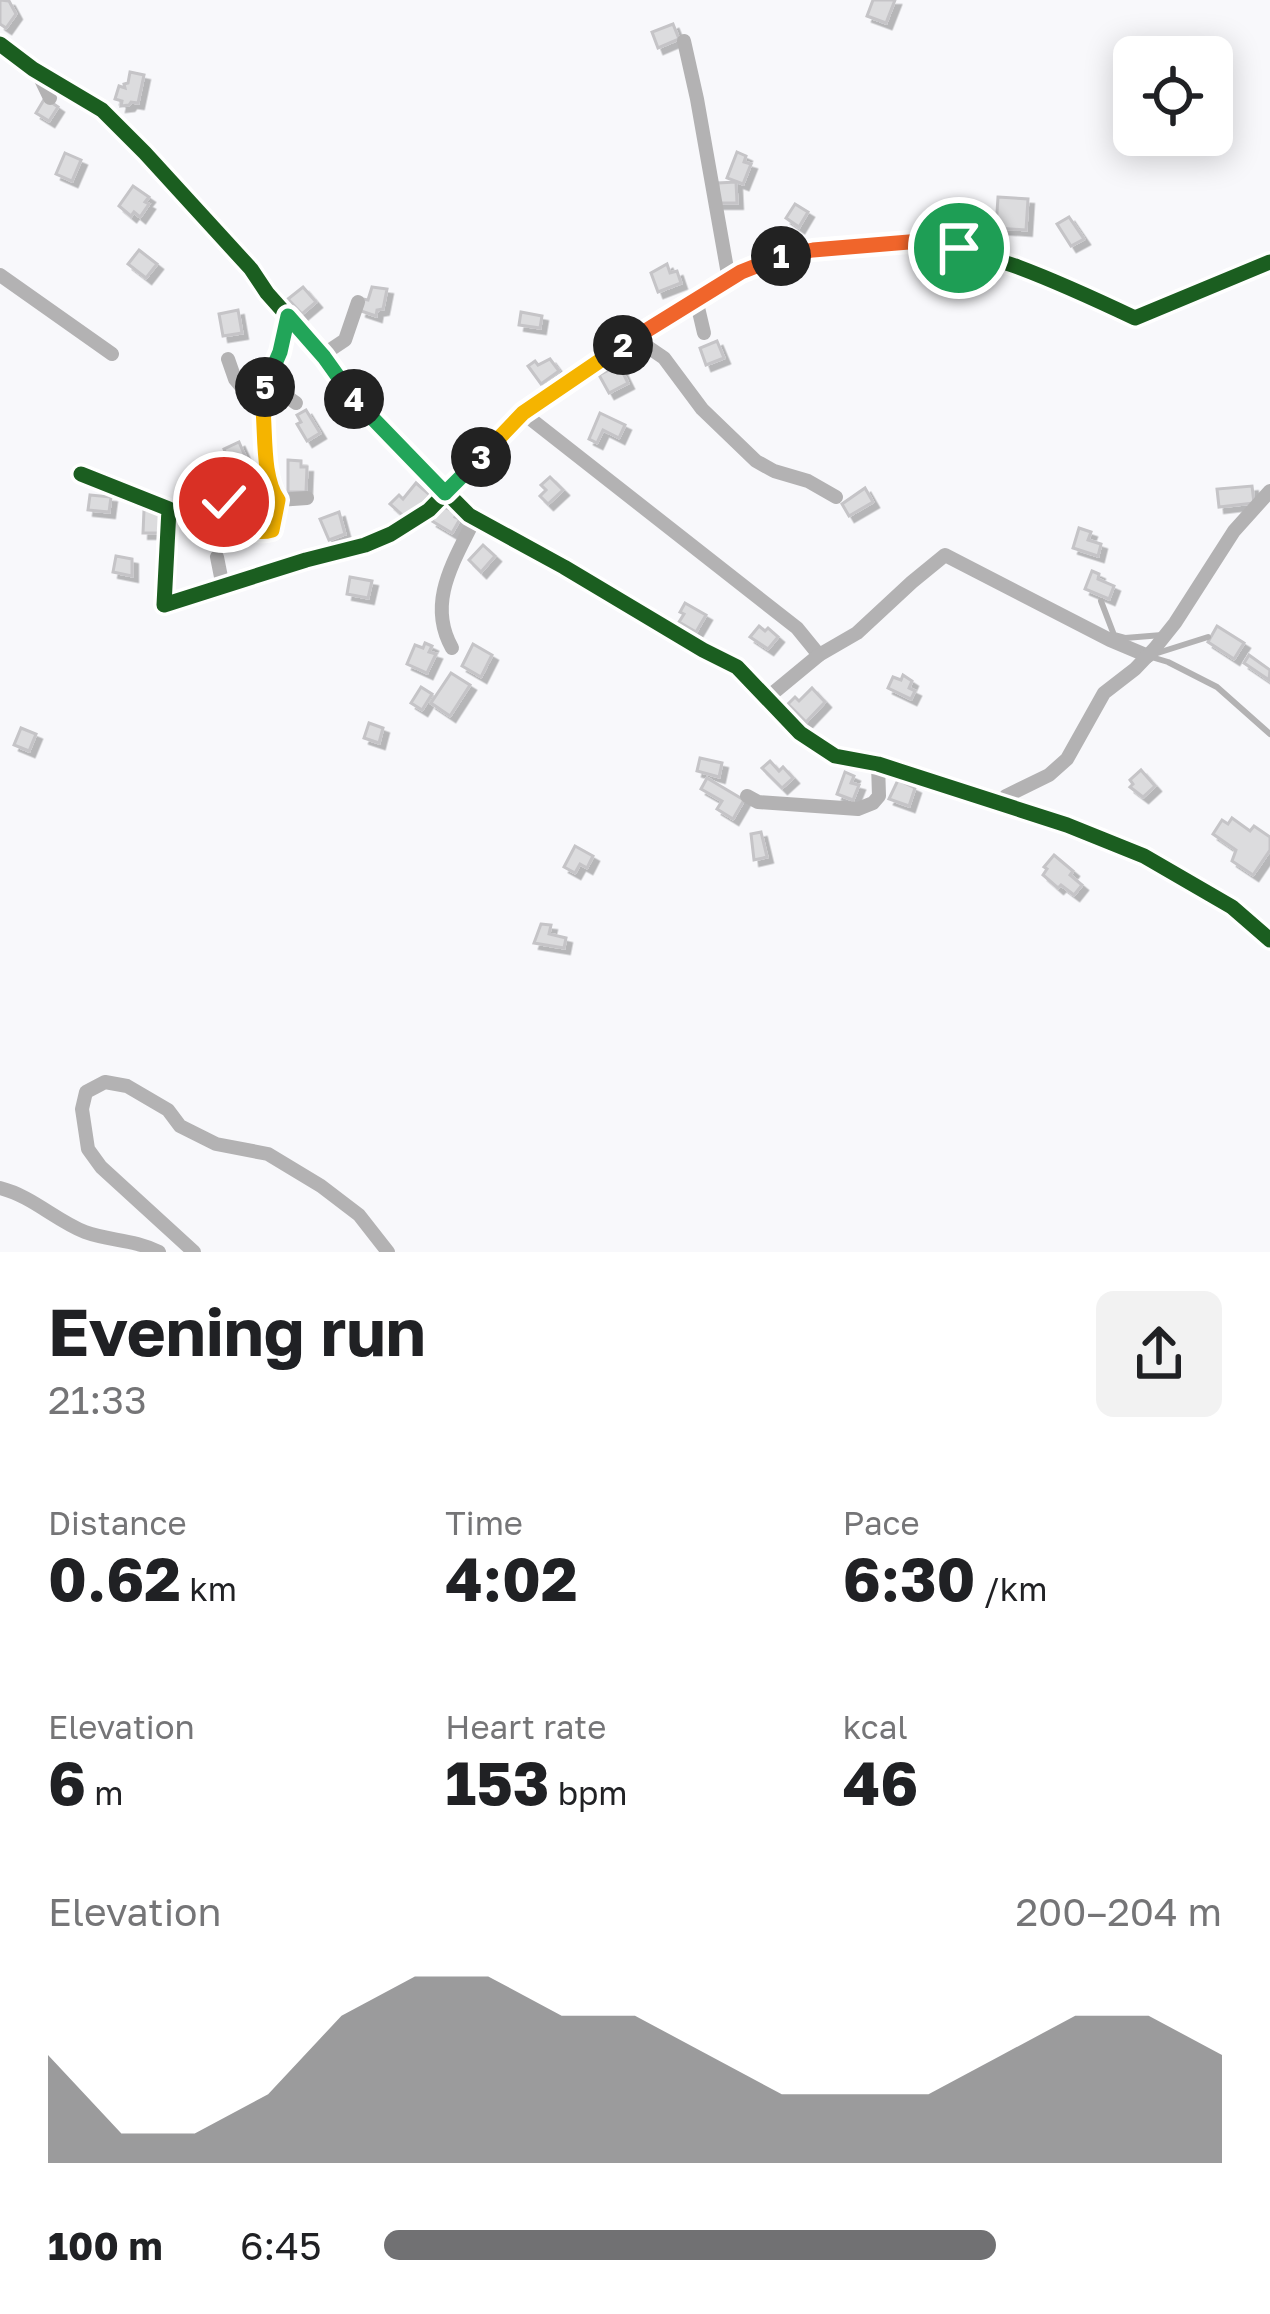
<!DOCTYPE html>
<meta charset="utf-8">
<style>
:root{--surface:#fff;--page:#f2f2f2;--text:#202124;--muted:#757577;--accent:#717173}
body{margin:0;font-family:"Golos Text",sans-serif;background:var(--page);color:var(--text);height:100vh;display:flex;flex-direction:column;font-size:45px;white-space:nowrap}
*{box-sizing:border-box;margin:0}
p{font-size:39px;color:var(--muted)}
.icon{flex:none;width:66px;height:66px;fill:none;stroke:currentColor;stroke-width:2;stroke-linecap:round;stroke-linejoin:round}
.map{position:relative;height:1252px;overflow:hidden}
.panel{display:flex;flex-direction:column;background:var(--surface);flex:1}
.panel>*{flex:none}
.tools{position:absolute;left:1113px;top:36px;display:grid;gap:24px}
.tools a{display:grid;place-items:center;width:120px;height:120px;border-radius:18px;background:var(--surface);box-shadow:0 6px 30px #0003;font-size:60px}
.pin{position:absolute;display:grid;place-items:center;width:102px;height:102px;color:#fff;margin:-51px;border:6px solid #fff;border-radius:50%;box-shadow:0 3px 12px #0007}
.km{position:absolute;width:60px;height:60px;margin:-30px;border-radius:50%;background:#222;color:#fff;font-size:33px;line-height:60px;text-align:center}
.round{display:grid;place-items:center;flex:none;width:126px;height:126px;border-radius:18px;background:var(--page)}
.overview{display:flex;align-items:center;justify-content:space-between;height:204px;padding:0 48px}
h1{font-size:66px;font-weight:700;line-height:90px}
.metrics{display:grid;grid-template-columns:repeat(3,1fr);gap:18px;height:204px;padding:12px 48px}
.metrics div{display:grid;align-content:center}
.metrics b{font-size:60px;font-weight:700}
.metrics small{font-size:33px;font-weight:400}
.metrics p{font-size:33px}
.chart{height:336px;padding:24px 48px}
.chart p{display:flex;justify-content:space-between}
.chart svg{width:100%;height:216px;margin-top:12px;fill:var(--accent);opacity:.7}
ul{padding:0 48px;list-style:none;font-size:39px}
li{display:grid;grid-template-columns:192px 144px 1fr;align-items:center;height:90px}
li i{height:30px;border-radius:15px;background:var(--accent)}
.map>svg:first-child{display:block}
.building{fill:#dcdcde;stroke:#c5c4c7;stroke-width:3;filter:url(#shadow)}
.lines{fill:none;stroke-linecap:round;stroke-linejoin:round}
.lane{stroke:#b3b2b3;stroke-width:6}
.street{stroke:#b3b2b3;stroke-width:14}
.cycleway-casing{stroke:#fff;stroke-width:22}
.cycleway{stroke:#1b5e20;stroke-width:15}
.split-1-casing{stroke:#fff;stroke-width:24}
.split-2-casing{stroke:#fff;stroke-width:24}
.split-3-casing{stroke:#fff;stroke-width:24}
.split-4-casing{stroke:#fff;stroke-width:24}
.split-5-casing{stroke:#fff;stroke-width:24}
.split-6-casing{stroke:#fff;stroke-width:24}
.split-1{stroke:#f0652b;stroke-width:15}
.split-2{stroke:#f0652b;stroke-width:15}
.split-3{stroke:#f5b400;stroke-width:15}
.split-4{stroke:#22a559;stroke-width:15}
.split-5{stroke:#22a559;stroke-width:15}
.split-6{stroke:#f5b400;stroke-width:15}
</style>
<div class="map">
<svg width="1270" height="1252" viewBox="0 0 1270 1252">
<defs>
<filter id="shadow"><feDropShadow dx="5.5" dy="5.5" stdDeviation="0" flood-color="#0004"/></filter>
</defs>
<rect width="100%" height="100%" fill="#f8f8fb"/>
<g class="building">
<polygon points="0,0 9,1 16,14 6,28 0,24"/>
<polygon points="873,0 895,0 886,23 867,16"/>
<polygon points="673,24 679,39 658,48 652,32"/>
<polygon points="130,72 144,75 138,103 131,102 129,105 121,106 122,101 115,99 119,86 125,88 124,84 128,83"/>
<polygon points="45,98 58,107 49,121 36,113"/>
<polygon points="737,152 746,156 744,162 751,164 743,184 727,178"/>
<polygon points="65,153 81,160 72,181 56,174"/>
<polygon points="736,182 737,203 718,203 718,183"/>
<polygon points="133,186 149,197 145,202 149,204 140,217 134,212 131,216 119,206"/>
<polygon points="998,197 1028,199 1026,230 996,228"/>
<polygon points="795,204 808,212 799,227 786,218"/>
<polygon points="967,211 993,216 987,249 961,245"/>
<polygon points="1069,217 1084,239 1071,246 1057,224"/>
<polygon points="139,250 157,264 146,278 128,264"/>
<polygon points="667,264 670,273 677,271 681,283 658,292 651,273"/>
<polygon points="303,287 316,302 302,314 288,299"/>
<polygon points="372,287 387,289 383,309 377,310 376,316 361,311 363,299 368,300"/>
<polygon points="238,310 242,333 223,336 219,314"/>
<polygon points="521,312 542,316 540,328 519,325"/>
<polygon points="717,341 724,358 706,365 700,348"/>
<polygon points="550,359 559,371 541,384 528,366 535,361 538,365"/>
<polygon points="619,365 628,383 609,393 599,375"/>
<polygon points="306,410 320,433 307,441 297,424 301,422 297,415"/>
<polygon points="600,413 625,425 619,438 603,430 597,443 589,439"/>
<polygon points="239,442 245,456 229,462 224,449"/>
<polygon points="288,460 301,461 301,467 307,467 306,492 288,492"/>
<polygon points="550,477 563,490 548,504 540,496 546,490 541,485"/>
<polygon points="416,483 430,495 407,519 390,504 399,495 403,499"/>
<polygon points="1252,486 1254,503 1219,507 1217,489"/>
<polygon points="865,488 873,502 849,516 842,504"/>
<polygon points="90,495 111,497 109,512 88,510"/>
<polygon points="215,495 222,532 212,534 205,497"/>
<polygon points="440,506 458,512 455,517 460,519 452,533 432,521"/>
<polygon points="144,510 160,511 159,533 143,533"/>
<polygon points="339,512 345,534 329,540 320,519"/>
<polygon points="1079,528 1091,532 1088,540 1101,544 1098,556 1073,548"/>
<polygon points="483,545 495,556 481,572 469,560"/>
<polygon points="116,556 132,559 132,576 113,572"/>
<polygon points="1092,571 1099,574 1098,579 1114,586 1109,599 1085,589"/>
<polygon points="350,577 372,581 368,598 347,594"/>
<polygon points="685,603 706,615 696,632 679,622 684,614 680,612"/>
<polygon points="759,626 765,631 768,628 778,637 768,649 750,637"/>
<polygon points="1217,626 1244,643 1234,659 1208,642"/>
<polygon points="425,643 432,646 429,652 436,654 427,673 407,664 415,645 423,648"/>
<polygon points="473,644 492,655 481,677 462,666"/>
<polygon points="1249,655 1270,670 1269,680 1244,663"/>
<polygon points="451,673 470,685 450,716 431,703"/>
<polygon points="903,675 912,681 909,688 915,691 911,699 888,688 893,677 901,680"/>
<polygon points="421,687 432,694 422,710 411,703"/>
<polygon points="812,688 825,702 806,722 788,704 795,697 799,701"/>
<polygon points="369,723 383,728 379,743 364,738"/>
<polygon points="21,728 36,734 29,751 14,745"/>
<polygon points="700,758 722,763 719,777 697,771"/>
<polygon points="770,761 779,771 783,767 793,778 782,788 762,768"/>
<polygon points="1141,770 1155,786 1143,797 1130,787 1133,784 1130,780"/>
<polygon points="845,772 854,776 851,783 859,785 853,800 837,794"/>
<polygon points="707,778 744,800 733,819 717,809 722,801 701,789"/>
<polygon points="898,780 915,788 909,806 889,799"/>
<polygon points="1232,818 1250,831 1254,826 1270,837 1270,850 1253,875 1232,861 1236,850 1213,834 1222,820 1228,824"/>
<polygon points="761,832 767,857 754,860 751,834"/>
<polygon points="575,846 593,856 587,868 580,864 575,873 564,867"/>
<polygon points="1054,855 1073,871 1070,875 1082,885 1074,895 1061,885 1058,888 1043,875 1047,869 1044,867"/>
<polygon points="541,924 551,925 549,934 566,938 564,948 534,943"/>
</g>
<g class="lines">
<g class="lane">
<polyline points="1101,601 1114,635 1125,638 1162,635"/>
<polyline points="1208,637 1148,656 1168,662 1217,687 1270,734"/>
</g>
<g class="street">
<polyline points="684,41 697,99 729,280"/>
<polyline points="0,44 33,69 102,110 145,153 251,269 267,293 324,357 348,393 469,515 564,567 703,650 737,667 800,733 835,756 878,764 1067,825 1144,856 1232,907 1270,940"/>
<polyline points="37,71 50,98"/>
<polyline points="0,275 112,354"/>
<polyline points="696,299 704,333"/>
<polyline points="628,341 645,345 664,358 702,409 756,461 774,471 808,481 836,497"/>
<polyline points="319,352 327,352 345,340 358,302"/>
<polyline points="228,359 235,379 249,396 261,392 281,352 288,315"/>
<polyline points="267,383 296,403"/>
<polyline points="261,392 271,489 278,500 307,498"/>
<polyline points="523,413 797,628 819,655"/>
<path d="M81,474L169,509L164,605L306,560L365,545L391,534L429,510L523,413L628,341L741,272L772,257L813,250L945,239C968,254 994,258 1018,267C1058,282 1097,300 1135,318L1270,262"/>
<path d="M224,502C237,519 248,537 272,530L278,500"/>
<polyline points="217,557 223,587"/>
<path d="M452,648C426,602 455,560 475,518"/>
<polyline points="767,698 819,655 857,633 912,582 945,555 1110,640 1148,656"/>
<polyline points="747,796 758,802 858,809 873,803 879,796 878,764"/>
<polyline points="999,805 1006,796 1049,775 1067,759 1104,693 1135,669 1155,648 1175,623 1234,531 1270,491"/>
<path d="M0,1188C32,1196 55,1220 85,1232C109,1241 134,1239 159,1252"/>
<polyline points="194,1252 101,1167 88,1149 82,1109 86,1092 105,1082 127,1086 168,1110 180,1126 216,1144 268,1154 321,1186 359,1215 388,1252"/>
</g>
<defs>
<g id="cycleway">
<polyline points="0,44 33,69 102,110 145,153 251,269 267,293 324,357 348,393 469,515 564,567 703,650 737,667 800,733 835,756 878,764 1067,825 1144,856 1232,907 1270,940"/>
<path d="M81,474L169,509L164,605L306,560L365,545L391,534L429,510L523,413L628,341L741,272L772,257L813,250L945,239C968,254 994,258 1018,267C1058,282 1097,300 1135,318L1270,262"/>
</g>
</defs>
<use href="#cycleway" class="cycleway-casing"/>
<use href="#cycleway" class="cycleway"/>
</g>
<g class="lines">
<defs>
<polyline id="split-1" points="781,256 813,250 945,239 959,248"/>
<polyline id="split-2" points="623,345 741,272 781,256"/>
<polyline id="split-3" points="481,457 523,413 623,345"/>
<polyline id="split-4" points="354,399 445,493 481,457"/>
<polyline id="split-5" points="265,387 280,352 288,316 324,357 354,399"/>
<path id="split-6" d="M224,502C237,519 248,537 272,530L278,500C260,475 267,423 261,392L265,387"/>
</defs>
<use href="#split-1" class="split-1-casing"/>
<use href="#split-2" class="split-2-casing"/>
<use href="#split-3" class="split-3-casing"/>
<use href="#split-4" class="split-4-casing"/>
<use href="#split-5" class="split-5-casing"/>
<use href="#split-6" class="split-6-casing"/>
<use href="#split-1" class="split-1"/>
<use href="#split-2" class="split-2"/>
<use href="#split-3" class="split-3"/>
<use href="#split-4" class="split-4"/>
<use href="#split-5" class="split-5"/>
<use href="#split-6" class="split-6"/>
</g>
</svg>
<div class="tools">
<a><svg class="icon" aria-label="locate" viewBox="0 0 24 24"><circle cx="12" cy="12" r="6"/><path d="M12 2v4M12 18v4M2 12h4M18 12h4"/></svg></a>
</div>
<div class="pin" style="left:959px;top:248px;background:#1e9e55"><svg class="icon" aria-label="arrive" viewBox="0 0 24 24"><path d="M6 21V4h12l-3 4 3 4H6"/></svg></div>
<div class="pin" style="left:224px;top:502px;background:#d93025"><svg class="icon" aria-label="check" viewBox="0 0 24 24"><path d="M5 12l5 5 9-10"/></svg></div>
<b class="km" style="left:781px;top:256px">1</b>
<b class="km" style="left:623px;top:345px">2</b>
<b class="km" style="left:481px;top:457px">3</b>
<b class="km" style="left:354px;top:399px">4</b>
<b class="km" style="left:265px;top:387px">5</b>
</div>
<section class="panel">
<div class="overview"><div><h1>Evening run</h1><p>21:33</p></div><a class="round"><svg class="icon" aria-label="share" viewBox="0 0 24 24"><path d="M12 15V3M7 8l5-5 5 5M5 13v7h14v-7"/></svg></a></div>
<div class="metrics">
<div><p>Distance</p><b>0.62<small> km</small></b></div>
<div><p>Time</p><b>4:02</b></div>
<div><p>Pace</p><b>6:30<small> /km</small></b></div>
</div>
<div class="metrics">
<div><p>Elevation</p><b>6<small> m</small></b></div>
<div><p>Heart rate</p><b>153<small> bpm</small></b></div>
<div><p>kcal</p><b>46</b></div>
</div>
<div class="chart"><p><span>Elevation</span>200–204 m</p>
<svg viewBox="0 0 160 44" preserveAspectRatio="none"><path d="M0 44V22L10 38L20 38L30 30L40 14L50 6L60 6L70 14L80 14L90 22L100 30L110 30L120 30L130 22L140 14L150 14L160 22V44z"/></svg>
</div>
<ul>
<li><b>100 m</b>6:45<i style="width:73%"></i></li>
</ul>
</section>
